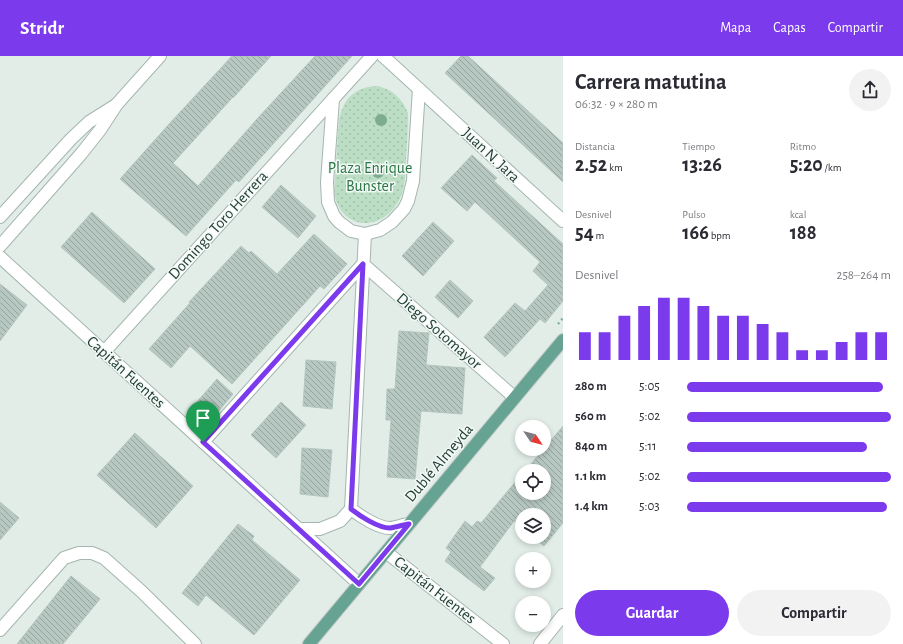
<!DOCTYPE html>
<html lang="es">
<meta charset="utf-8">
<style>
:root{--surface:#fff;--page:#f2f2f3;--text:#2b2b33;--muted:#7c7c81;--accent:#7c3aed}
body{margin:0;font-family:"Alegreya Sans",sans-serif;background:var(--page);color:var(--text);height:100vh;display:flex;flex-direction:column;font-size:15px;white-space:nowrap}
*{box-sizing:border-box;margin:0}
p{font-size:13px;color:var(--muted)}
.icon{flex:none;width:22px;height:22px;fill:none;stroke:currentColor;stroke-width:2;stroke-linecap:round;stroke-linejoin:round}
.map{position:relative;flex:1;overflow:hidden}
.side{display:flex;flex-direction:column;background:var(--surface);width:340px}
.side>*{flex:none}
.needle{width:26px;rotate:125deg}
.tools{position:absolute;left:515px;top:364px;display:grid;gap:8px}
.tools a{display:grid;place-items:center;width:36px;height:36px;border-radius:50%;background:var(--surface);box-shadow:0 2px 6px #0003;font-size:20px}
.pin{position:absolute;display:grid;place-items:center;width:34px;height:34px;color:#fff;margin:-41px -17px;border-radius:50% 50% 50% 0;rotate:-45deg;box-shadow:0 0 4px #0007}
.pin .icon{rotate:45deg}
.round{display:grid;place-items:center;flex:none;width:42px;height:42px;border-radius:21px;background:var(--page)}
.overview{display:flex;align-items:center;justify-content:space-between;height:68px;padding:0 12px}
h1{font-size:22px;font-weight:600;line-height:30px}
.figures{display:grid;grid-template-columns:repeat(3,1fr);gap:6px;height:68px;padding:4px 12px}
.figures div{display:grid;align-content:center}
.figures b{font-size:20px;font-weight:600}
.figures small{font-size:11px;font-weight:400}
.figures p{font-size:11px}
.chart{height:112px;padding:8px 12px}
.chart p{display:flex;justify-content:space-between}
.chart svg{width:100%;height:72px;margin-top:4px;stroke:var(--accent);stroke-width:6}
.primary-button{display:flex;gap:8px;margin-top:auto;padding:8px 12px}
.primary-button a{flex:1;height:46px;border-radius:24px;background:var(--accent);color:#fff;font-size:16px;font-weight:600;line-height:46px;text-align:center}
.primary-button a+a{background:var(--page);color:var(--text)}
ul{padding:0 12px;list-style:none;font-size:13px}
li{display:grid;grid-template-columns:64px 48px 1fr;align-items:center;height:30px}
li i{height:10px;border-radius:5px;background:var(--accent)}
header{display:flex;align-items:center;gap:24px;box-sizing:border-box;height:56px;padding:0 20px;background:var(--accent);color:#fff}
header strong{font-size:19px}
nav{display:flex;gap:22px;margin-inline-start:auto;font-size:14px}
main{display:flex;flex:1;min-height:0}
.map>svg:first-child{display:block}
.grass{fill:url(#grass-dots)}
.building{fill:url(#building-back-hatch);stroke:#b4c6bf}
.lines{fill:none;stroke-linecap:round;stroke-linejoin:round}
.minor-casing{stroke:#a5b5af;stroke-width:14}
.major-casing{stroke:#c1c9c7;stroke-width:14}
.path{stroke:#82b1a2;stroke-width:2.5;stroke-dasharray:2 3;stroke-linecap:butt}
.minor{stroke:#fff;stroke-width:12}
.major{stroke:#66a392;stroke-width:12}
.tree{fill:#7dac8f}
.route-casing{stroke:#fff;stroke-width:8}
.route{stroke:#7c3aed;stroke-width:5}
.labels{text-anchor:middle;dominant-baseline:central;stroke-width:3;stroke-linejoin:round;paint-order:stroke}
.street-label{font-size:16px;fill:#223e36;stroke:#f3f9f6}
.park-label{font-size:16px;fill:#2b7647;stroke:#f3f9f6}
</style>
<header>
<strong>Stridr</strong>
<nav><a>Mapa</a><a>Capas</a><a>Compartir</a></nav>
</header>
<main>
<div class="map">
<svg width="563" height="588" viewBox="0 0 563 588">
<defs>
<pattern id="grass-dots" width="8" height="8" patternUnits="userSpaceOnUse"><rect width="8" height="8" fill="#bbdec4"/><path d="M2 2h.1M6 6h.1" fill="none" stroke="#a0c0a9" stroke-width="1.8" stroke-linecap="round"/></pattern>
<pattern id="building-back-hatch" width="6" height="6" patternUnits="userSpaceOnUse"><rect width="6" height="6" fill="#b7c7c1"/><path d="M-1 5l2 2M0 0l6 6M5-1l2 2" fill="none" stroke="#94a39e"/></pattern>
</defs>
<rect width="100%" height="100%" fill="#e2ede8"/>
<path class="grass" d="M378,30C393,34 402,42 408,57C408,72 407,88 406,103C405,115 406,128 401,140C387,175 342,178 334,137L339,64C344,42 354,31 378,30Z"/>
<g class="building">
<polygon points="232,0 271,0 234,41 233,41 173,107 198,130 257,63 315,0 352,0 239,126 236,124 186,180 120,123 170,67"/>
<polygon points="461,0 468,0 563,87 563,126 445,17"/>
<polygon points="472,99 497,122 494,125 563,188 563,245 545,267 540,263 505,301 484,281 515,247 525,255 548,229 533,215 540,206 475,146 467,155 441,132"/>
<polygon points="281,129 316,160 298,182 262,151"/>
<polygon points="92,156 155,213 124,247 61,191"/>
<polygon points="433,166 454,185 423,220 402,200"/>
<polygon points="314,178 347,208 324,233 320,230 232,328 190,290 171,312 149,293 190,247 189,246 241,190 249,197 251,195 277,218"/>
<polygon points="450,224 473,245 458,262 435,241"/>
<polygon points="0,228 27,249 0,285"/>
<polygon points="399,275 429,277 426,309 465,312 462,358 421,355 415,423 387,421 391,364 386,364 387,333 395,333"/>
<polygon points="306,304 336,306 332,353 303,350"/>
<polygon points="217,323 233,338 213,362 196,347"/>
<polygon points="281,346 306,369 276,402 251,379"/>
<polygon points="563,370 563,467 544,490 533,481 544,481 544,459 522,459 522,472 514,465 480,511 495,522 484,535 445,505 451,496 446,492 465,465 472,471 477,465 481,467 522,418 522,437 544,437 544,415 525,415"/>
<polygon points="135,377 193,430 156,472 97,419"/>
<polygon points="302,392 332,394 328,441 300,438"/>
<polygon points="0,446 19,462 0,484"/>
<polygon points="238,468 254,480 252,484 300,524 254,579 206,539 198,550 182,537"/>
<polygon points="71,520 100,543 63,588 17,588"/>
</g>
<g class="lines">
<defs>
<g id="minor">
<polyline points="383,0 563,165"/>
<polyline points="333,43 327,126 328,146 334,160 339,166 351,175 365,178 380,174 392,166 404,153 408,145 413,125 419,33"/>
<polyline points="0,161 71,83 89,66 116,49"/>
<polyline points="0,190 81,98 100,74 117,48 160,0"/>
<polyline points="0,201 359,528"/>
<polyline points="104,296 372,0"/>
<polyline points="203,386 363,208 514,341"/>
<path d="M351,453C360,460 378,472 390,472C396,471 403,469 409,468"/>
<polyline points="298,473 320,473 340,465 351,453 365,178"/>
<polyline points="386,496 503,588"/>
<polyline points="0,574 64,502 79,497 92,497 104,502 141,535 195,588"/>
<polyline points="540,588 563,559"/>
</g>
<polyline id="major" points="309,588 563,284"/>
</defs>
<use href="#minor" class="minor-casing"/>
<use href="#major" class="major-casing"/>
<polyline class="path" points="558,268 563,262"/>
<use href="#minor" class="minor"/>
<use href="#major" class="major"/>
</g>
<g class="tree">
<circle cx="381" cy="64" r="6"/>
<circle cx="378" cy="116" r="6"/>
</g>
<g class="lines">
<defs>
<path id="route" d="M363,208L351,453C360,460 378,472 390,472C396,471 403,469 409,468L359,528L203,386Z"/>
</defs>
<use href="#route" class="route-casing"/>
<use href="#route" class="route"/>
</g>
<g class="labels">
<g class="street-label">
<text transform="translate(491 99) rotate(43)">Juan N. Jara</text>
<text transform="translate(218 169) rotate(-48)">Domingo Toro Herrera</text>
<text transform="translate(439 275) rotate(41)">Diego Sotomayor</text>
<text transform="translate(126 316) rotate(42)">Capitán Fuentes</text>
<text transform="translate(439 407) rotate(-50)">Dublé Almeyda</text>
<text transform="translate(435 534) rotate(38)">Capitán Fuentes</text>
</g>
<g class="park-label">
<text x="370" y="112">Plaza Enrique<tspan x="370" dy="18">Bunster</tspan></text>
</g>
</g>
</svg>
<div class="tools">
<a><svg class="needle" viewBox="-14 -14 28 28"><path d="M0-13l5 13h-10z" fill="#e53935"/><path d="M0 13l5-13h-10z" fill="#7c7c81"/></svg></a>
<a><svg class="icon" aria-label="locate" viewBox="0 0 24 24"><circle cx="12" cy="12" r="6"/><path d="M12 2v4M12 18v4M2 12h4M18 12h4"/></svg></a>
<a><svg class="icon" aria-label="layers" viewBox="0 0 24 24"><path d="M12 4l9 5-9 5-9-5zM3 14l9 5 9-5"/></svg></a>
<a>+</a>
<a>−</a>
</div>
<div class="pin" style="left:203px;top:386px;background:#1e9e55"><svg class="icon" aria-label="arrive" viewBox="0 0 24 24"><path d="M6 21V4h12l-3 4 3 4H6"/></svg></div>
</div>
<section class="side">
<div class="overview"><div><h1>Carrera matutina</h1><p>06:32 · 9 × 280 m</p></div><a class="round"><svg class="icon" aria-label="share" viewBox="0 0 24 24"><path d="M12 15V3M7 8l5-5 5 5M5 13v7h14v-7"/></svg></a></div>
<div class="figures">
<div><p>Distancia</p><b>2.52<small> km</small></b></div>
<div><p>Tiempo</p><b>13:26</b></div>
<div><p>Ritmo</p><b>5:20<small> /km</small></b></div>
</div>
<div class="figures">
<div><p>Desnivel</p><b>54<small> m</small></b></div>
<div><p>Pulso</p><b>166<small> bpm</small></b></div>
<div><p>kcal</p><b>188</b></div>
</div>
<div class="chart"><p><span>Desnivel</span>258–264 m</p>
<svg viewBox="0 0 160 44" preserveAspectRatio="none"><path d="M5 44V27M15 44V27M25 44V17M35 44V11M45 44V6M55 44V6M65 44V11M75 44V17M85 44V17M95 44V22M105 44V27M115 44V38M125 44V38M135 44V33M145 44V27M155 44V27"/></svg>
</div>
<ul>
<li><b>280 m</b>5:05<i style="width:96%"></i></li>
<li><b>560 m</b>5:02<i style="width:100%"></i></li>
<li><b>840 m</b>5:11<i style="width:88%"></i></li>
<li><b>1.1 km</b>5:02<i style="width:100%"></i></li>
<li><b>1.4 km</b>5:03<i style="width:98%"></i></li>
</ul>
<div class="primary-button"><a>Guardar</a><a>Compartir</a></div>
</section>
</main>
